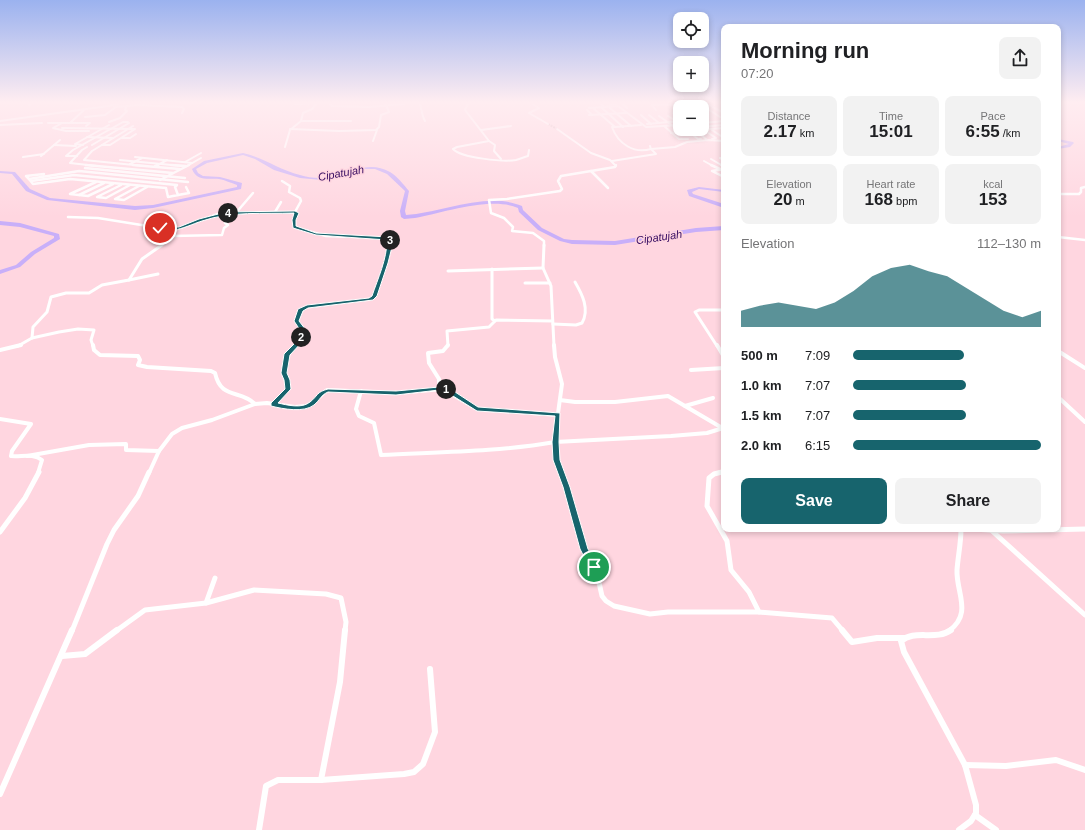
<!DOCTYPE html>
<meta charset="utf-8">
<style>
:root{--surface:#fff;--page:#f2f2f2;--text:#202124;--muted:#757577;--accent:#17646d}
body{margin:0;font-family:Arial,sans-serif;background:var(--page);color:var(--text);height:100vh;display:flex;flex-direction:column;font-size:15px;white-space:nowrap}
*{box-sizing:border-box;margin:0}
p{font-size:13px;color:var(--muted)}
.icon{flex:none;width:22px;height:22px;fill:none;stroke:currentColor;stroke-width:2;stroke-linecap:round;stroke-linejoin:round}
.map{position:relative;flex:1;overflow:hidden}
.side{position:absolute;left:721px;top:24px;width:340px;height:508px;display:flex;flex-direction:column;background:var(--surface);border-radius:8px;box-shadow:0 2px 6px #0003}
.side>*{flex:none}
.buttons{position:absolute;left:673px;top:12px;display:grid;gap:8px}
.buttons a{display:grid;place-items:center;width:36px;height:36px;border-radius:8px;background:var(--surface);box-shadow:0 2px 6px #0003;font-size:20px}
.pin{position:absolute;display:grid;place-items:center;width:34px;height:34px;color:#fff;margin:-17px;border:2px solid #fff;border-radius:50%;box-shadow:0 1px 4px #0007}
.km{position:absolute;width:20px;height:20px;margin:-10px;border-radius:50%;background:#222;color:#fff;font-size:11px;line-height:20px;text-align:center}
.round{display:grid;place-items:center;flex:none;width:42px;height:42px;border-radius:8px;background:var(--page)}
.summary{display:flex;align-items:center;justify-content:space-between;height:68px;padding:0 20px}
h1{font-size:22px;font-weight:600;line-height:30px}
.figures{display:grid;grid-template-columns:repeat(3,1fr);gap:6px;height:68px;padding:4px 20px}
.figures div{display:grid;align-content:center;border-radius:8px;background:var(--page);text-align:center}
.figures b{font-size:17px;font-weight:600}
.figures small{font-size:11px;font-weight:400}
.figures p{font-size:11px}
.chart{height:112px;padding:8px 20px}
.chart p{display:flex;justify-content:space-between}
.chart svg{width:100%;height:72px;margin-top:4px;fill:var(--accent);opacity:.7}
.primary-button{display:flex;gap:8px;margin-top:auto;padding:8px 20px}
.primary-button a{flex:1;height:46px;border-radius:8px;background:var(--accent);color:#fff;font-size:16px;font-weight:600;line-height:46px;text-align:center}
.primary-button a+a{background:var(--page);color:var(--text)}
ul{padding:0 20px;list-style:none;font-size:13px}
li{display:grid;grid-template-columns:64px 48px 1fr;align-items:center;height:30px}
li i{height:10px;border-radius:5px;background:var(--accent)}
.map>svg:first-child{display:block}
.lines{fill:none;stroke-linecap:round;stroke-linejoin:round}
.river{fill:#c8aff9;fill-rule:evenodd}
.street-tunnel{stroke:#dcb8c1;stroke-width:2;stroke-dasharray:2 1;stroke-linecap:butt}
.street-far5{stroke:#fff;stroke-width:2}
.street-far4{stroke:#fff;stroke-width:2.5}
.street-far3{stroke:#fff;stroke-width:3}
.street-far2{stroke:#fff;stroke-width:4}
.street-far1{stroke:#fff;stroke-width:5}
.street{stroke:#fff;stroke-width:6}
.route{fill:#17646d;stroke:#fff}
.labels{text-anchor:middle;dominant-baseline:central;stroke-width:3;stroke-linejoin:round;paint-order:stroke}
.far-water-label{font-size:11px;font-style:italic;fill:#350a60;stroke:#ffd6e0}
</style>
<div class="map">
<svg width="1085" height="830" viewBox="0 0 1085 830">
<rect width="100%" height="100%" fill="#ffd6e0"/>
<g class="lines">
<g class="river">
<polygon points="1058,139 1073,142 1074,143 1070,147 1058,149 1058,147 1069,144 1058,141"/>
<path d="M243,153C264,158 279,170 300,175C309,178 321,179 330,177C351,173 369,160 390,172C397,176 404,185 409,191L405,211L406,215C442,213 487,191 522,206L523,210L542,228L564,239L572,240L615,241L696,228L724,226V230L696,232L615,245L572,244L560,241L538,230L519,212L518,208C491,196 443,213 415,218L404,219L401,217L400,211L405,191L387,174L375,169H364L331,179L322,180L300,178L274,170L255,159L243,155L207,163L196,169L198,173L203,176L220,177L242,183L241,189L153,208L135,210L47,200L26,191L12,174L0,173V171L15,172L30,189L50,198L135,206L153,205L237,187V185C231,183 225,180 219,179C208,178 197,182 192,169L204,161Z"/>
<polygon points="699,187 724,190 724,192 699,189 692,192 693,194 724,204 724,208 689,196 687,190"/>
<polygon points="0,221 20,223 59,234 60,239 35,254 20,267 0,274 0,270 16,265 31,252 54,238 54,236 20,227 0,225"/>
</g>
<polyline class="street-tunnel" points="548,124 557,129"/>
<g class="street-far5">
<polyline points="39,101 39,103"/>
<polyline points="142,101 138,105 182,107 184,109 182,113"/>
<path d="M419,101C422,108 421,114 425,121"/>
<path d="M469,101L465,110L489,141L457,147L453,149C461,158 504,162 516,160C520,159 524,157 528,156L529,150"/>
<polyline points="528,101 539,108 529,113 548,124"/>
<polyline points="597,101 605,107"/>
<polyline points="606,101 610,104"/>
<polyline points="719,101 724,105"/>
<polyline points="55,102 61,101"/>
<polyline points="638,102 642,101"/>
<polyline points="21,103 24,101"/>
<polyline points="317,103 329,103 332,106 369,107 403,104 414,101"/>
<polyline points="295,104 317,103"/>
<polyline points="612,104 617,104 614,101"/>
<polyline points="623,104 627,108"/>
<polyline points="29,105 31,101"/>
<polyline points="702,105 720,117"/>
<polyline points="709,105 724,113"/>
<polyline points="114,107 138,105"/>
<polyline points="601,107 623,127"/>
<polyline points="589,108 618,106 646,127 680,125"/>
<polyline points="593,108 615,127 641,125"/>
<polyline points="610,108 631,126"/>
<polyline points="587,110 592,115"/>
<polyline points="656,110 652,105 687,104 685,101"/>
<polyline points="702,110 710,110"/>
<polyline points="702,110 707,114 702,115"/>
<polyline points="673,113 680,118"/>
<polyline points="589,115 626,113"/>
<polyline points="641,115 651,124"/>
<polyline points="649,115 659,123"/>
<polyline points="659,116 680,131 724,128"/>
<polyline points="668,116 676,121"/>
<polyline points="85,117 105,115 116,107"/>
<polyline points="0,121 108,106 118,104 120,101"/>
<polyline points="301,121 351,121"/>
<polyline points="109,122 120,118 127,111 125,110 126,107"/>
<polyline points="48,123 90,123 86,126"/>
<polyline points="62,123 53,128 66,131 89,131"/>
<polyline points="70,123 84,110"/>
<polyline points="702,123 724,121"/>
<polyline points="647,124 680,121"/>
<polyline points="0,125 42,123"/>
<polyline points="133,126 92,151 84,160 144,166"/>
<polyline points="664,126 679,139 688,139"/>
<path d="M614,127H612C618,144 634,154 651,149L650,146"/>
<polyline points="702,127 723,125"/>
<polyline points="62,128 135,129 110,145 102,145"/>
<polyline points="290,129 339,131 376,130 379,127 381,115 389,112 386,105"/>
<polyline points="557,129 591,153 610,160 616,166"/>
<polyline points="481,130 511,126"/>
<polyline points="704,130 716,138 712,139"/>
<polyline points="712,130 724,138"/>
<polyline points="688,131 698,139 701,139"/>
<polyline points="696,131 706,139"/>
<polyline points="671,133 681,132"/>
<polyline points="87,137 113,138"/>
<polyline points="122,138 130,138 136,134"/>
<polyline points="373,141 377,130"/>
<polyline points="489,141 495,145 494,151 501,159"/>
<polyline points="54,145 76,146"/>
<polyline points="83,145 75,144 109,125"/>
<polyline points="92,145 129,123"/>
<polyline points="87,147 82,150 70,163 97,166"/>
<polyline points="285,147 290,130 301,121 303,113 312,109 318,102"/>
<polyline points="41,156 60,140"/>
<polyline points="77,156 66,156 73,150 123,122 128,122"/>
<polyline points="23,157 44,154"/>
<polyline points="135,157 192,163"/>
<polyline points="720,158 724,160"/>
<polyline points="711,159 723,166"/>
<polyline points="120,160 182,166"/>
<polyline points="612,161 656,154 651,149 675,147 687,142 708,140 724,141"/>
<polyline points="704,161 713,166"/>
<polyline points="185,162 201,153"/>
<polyline points="130,164 142,158"/>
<polyline points="156,166 167,160"/>
<polyline points="187,166 201,158"/>
</g>
<g class="street-far4">
<polyline points="86,165 173,173"/>
<polyline points="133,165 180,169"/>
<polyline points="171,165 186,166"/>
<polyline points="711,165 720,169"/>
<polyline points="721,165 724,166"/>
<polyline points="155,166 158,165"/>
<polyline points="85,168 185,178"/>
<polyline points="724,169 712,171 724,177"/>
<polyline points="44,174 26,176 29,179 79,171 188,182"/>
<polyline points="29,179 33,184 70,179 166,188 168,197 178,195 175,187 177,185 74,175 31,181"/>
<polyline points="160,180 189,165"/>
<polyline points="282,181 290,186 289,192 300,198 301,201 295,212"/>
<polyline points="96,182 70,194 88,196 113,184"/>
<polyline points="121,185 97,197 106,198 130,185"/>
<polyline points="139,186 115,199 124,200 147,187"/>
<polyline points="608,188 591,171 615,167 616,165"/>
<polyline points="1058,194 1079,194 1081,192 1081,188 1085,187"/>
<polyline points="79,195 104,183"/>
<polyline points="178,195 189,193 186,187"/>
<polyline points="275,212 281,202"/>
<polyline points="235,214 253,193"/>
<polyline points="68,217 98,218 160,228 179,228"/>
<polyline points="172,236 222,235 224,228 228,225 225,223 234,214"/>
<polyline points="1058,237 1085,240"/>
<polyline points="160,246 170,238 177,229 218,214 273,212 297,213 294,220 294,227 326,236 389,238 389,246"/>
<polyline points="544,246 544,241 533,233 512,231 513,227 504,218 491,213 489,200 507,199 560,191 562,189 558,181 561,176 591,171"/>
</g>
<g class="street-far3">
<polyline points="544,245 543,268 551,286 554,346"/>
<polyline points="492,269 492,319 495,321"/>
<polyline points="448,271 543,268"/>
<polyline points="129,280 158,274"/>
<polyline points="525,283 550,283"/>
<path d="M553,324L576,325L582,323C590,309 582,294 575,282"/>
<polyline points="32,338 33,327 47,312 51,297 66,293 89,293 102,285 129,280 142,259 162,245"/>
<polyline points="18,346 32,338 59,332 78,329 94,330 91,340 93,346"/>
<polyline points="295,346 299,342 303,330 296,321 300,311 307,307 371,299 374,296 387,259 390,245"/>
<polyline points="448,346 447,331 489,327 496,320 552,321"/>
<polyline points="717,346 695,312 699,310 724,310"/>
</g>
<g class="street-far2">
<path d="M93,345L94,350L100,355L138,356L140,360L138,365L147,367L211,371L215,373C221,400 240,389 255,404"/>
<polyline points="554,345 555,357 562,384 556,428 555,452 562,473"/>
<polyline points="717,345 724,357"/>
<polyline points="0,350 21,345"/>
<polyline points="1058,351 1085,368"/>
<polyline points="691,370 724,368"/>
<polyline points="439,388 439,379 429,363 428,353 443,351 448,345"/>
<path d="M361,391L356,409L359,416L374,423L381,455C439,452 498,452 555,442L671,436L707,433L720,429"/>
<polyline points="1058,397 1085,422"/>
<polyline points="560,400 575,402 615,402 668,396 724,429"/>
<path d="M273,405L288,389C287,383 285,379 284,374C282,362 288,353 296,345"/>
<polyline points="685,406 713,398"/>
<path d="M0,419L31,424L12,451L11,456C22,457 33,453 42,460L38,473"/>
<polyline points="159,451 172,434 182,428 212,420 255,404 267,403 295,407 306,406 312,403 327,390 396,393 443,389 477,409 558,415"/>
<polyline points="27,456 89,445 126,444 126,450 159,451 149,473"/>
<polyline points="718,473 724,471"/>
</g>
<g class="street-far1">
<polyline points="561,472 579,533 588,558 598,578 602,596 606,601 614,606 650,614 668,612 759,612"/>
<polyline points="722,472 714,474 709,478 707,506 727,541 731,570 749,592 759,612 832,618 843,631"/>
<polyline points="974,529 1003,531 1085,529"/>
<polyline points="991,530 1085,615"/>
<polyline points="0,532 25,498 39,472"/>
<polyline points="206,603 215,578"/>
<polyline points="72,631 107,544 114,530 138,496 149,472"/>
<polyline points="116,631 145,610 206,603 254,590 326,594 341,598 346,622 345,631"/>
<path d="M949,631C973,613 956,593 957,570C958,556 961,543 961,529"/>
</g>
<g class="street">
<polyline points="842,630 852,642 877,638 904,638"/>
<path d="M951,630C936,641 914,629 901,641L904,652L965,765L976,805V813L971,821L959,830"/>
<polyline points="62,656 85,654 117,630"/>
<polyline points="965,765 1006,766 1056,760 1085,770"/>
<polyline points="321,780 340,682 345,630"/>
<polyline points="0,794 72,630"/>
<polyline points="975,815 996,830"/>
<polyline points="259,830 266,786 278,780 321,780 404,774 414,772 423,764 435,732 430,669"/>
</g>
</g>
<linearGradient id="sky" x2="0" y2="1"><stop stop-color="#9bb2ef"/><stop offset="0.47" stop-color="#ffedf1"/><stop offset="1" stop-color="#ffedf1" stop-opacity="0"/></linearGradient>
<rect width="1085" height="217" fill="url(#sky)"/>
<path class="route" d="M295,211L299,213L296,220V226L316,233L389,237L391,238L392,247L388,263L377,296L373,300L308,308L303,311L299,321L306,330L302,342L290,355L287,373L290,380L291,389L278,403C287,405 302,409 310,402C318,396 316,392 328,389L396,391L439,387L449,388L478,407L560,413L559,442L560,460L570,487L588,549L598,567L597,570H591L580,549L563,487L553,460L552,442L555,416L477,411L445,391L439,390L396,395L328,392C321,395 320,400 314,405C304,413 283,409 271,406V403L285,389L284,380L281,373L284,354L296,342L300,330L294,321L298,309L307,305L369,298L372,296C378,278 387,259 387,240L316,235L293,228L292,220L294,213C264,214 231,211 202,221C189,225 172,235 158,228L179,227L199,219L226,212Z"/>
<g class="labels">
<g class="far-water-label">
<text transform="translate(341 173) rotate(-10)">Cipatujah</text>
<text transform="translate(659 237) rotate(-8)">Cipatujah</text>
</g>
</g>
</svg>
<div class="buttons">
<a><svg class="icon" aria-label="locate" viewBox="0 0 24 24"><circle cx="12" cy="12" r="6"/><path d="M12 2v4M12 18v4M2 12h4M18 12h4"/></svg></a>
<a>+</a>
<a>−</a>
</div>
<div class="pin" style="left:594px;top:567px;background:#1e9e55"><svg class="icon" aria-label="arrive" viewBox="0 0 24 24"><path d="M6 21V4h12l-3 4 3 4H6"/></svg></div>
<div class="pin" style="left:160px;top:228px;background:#d93025"><svg class="icon" aria-label="check" viewBox="0 0 24 24"><path d="M5 12l5 5 9-10"/></svg></div>
<b class="km" style="left:446px;top:389px">1</b>
<b class="km" style="left:301px;top:337px">2</b>
<b class="km" style="left:390px;top:240px">3</b>
<b class="km" style="left:228px;top:213px">4</b>
<section class="side">
<div class="summary"><div><h1>Morning run</h1><p>07:20</p></div><a class="round"><svg class="icon" aria-label="share" viewBox="0 0 24 24"><path d="M12 15V3M7 8l5-5 5 5M5 13v7h14v-7"/></svg></a></div>
<div class="figures">
<div><p>Distance</p><b>2.17<small> km</small></b></div>
<div><p>Time</p><b>15:01</b></div>
<div><p>Pace</p><b>6:55<small> /km</small></b></div>
</div>
<div class="figures">
<div><p>Elevation</p><b>20<small> m</small></b></div>
<div><p>Heart rate</p><b>168<small> bpm</small></b></div>
<div><p>kcal</p><b>153</b></div>
</div>
<div class="chart"><p><span>Elevation</span>112–130 m</p>
<svg viewBox="0 0 160 44" preserveAspectRatio="none"><path d="M0 44V34L10 31L20 29L30 31L40 33L50 29L60 22L70 13L80 8L90 6L100 10L110 13L120 20L130 27L140 34L150 38L160 34V44z"/></svg>
</div>
<ul>
<li><b>500 m</b>7:09<i style="width:59%"></i></li>
<li><b>1.0 km</b>7:07<i style="width:60%"></i></li>
<li><b>1.5 km</b>7:07<i style="width:60%"></i></li>
<li><b>2.0 km</b>6:15<i style="width:100%"></i></li>
</ul>
<div class="primary-button"><a>Save</a><a>Share</a></div>
</section>
</div>
